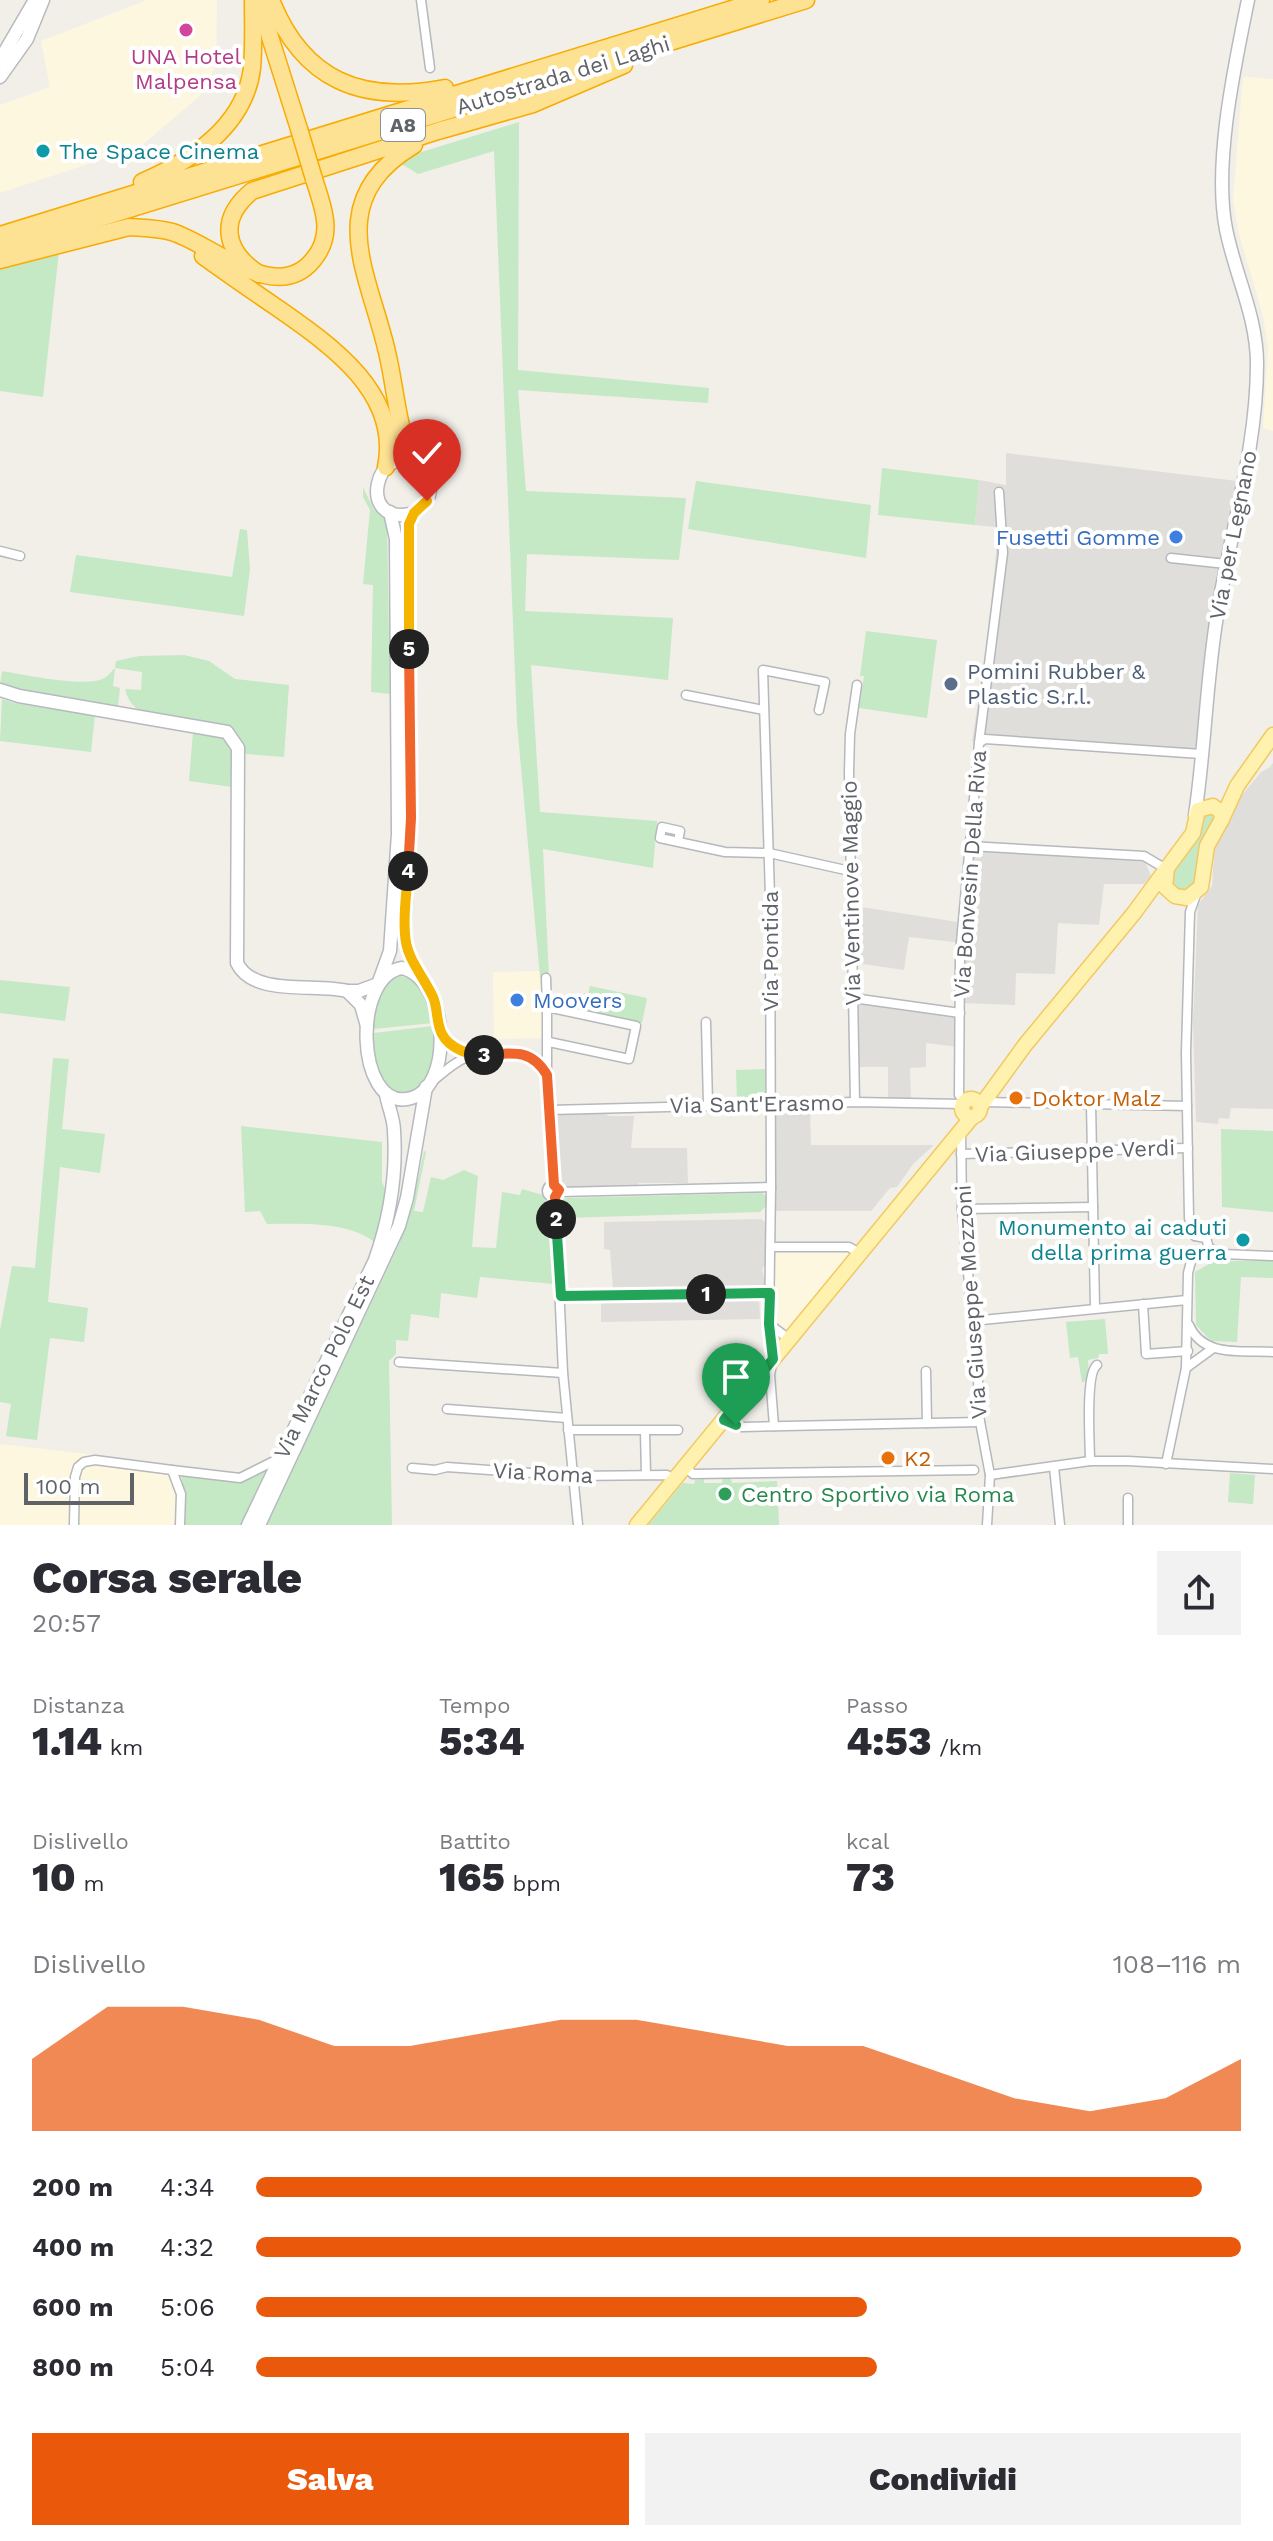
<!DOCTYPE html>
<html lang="it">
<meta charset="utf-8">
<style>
:root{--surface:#fff;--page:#f2f2f3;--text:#2b2b33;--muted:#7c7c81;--accent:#ea580c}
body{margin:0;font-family:"Work Sans",sans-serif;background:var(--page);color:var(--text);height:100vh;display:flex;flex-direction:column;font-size:30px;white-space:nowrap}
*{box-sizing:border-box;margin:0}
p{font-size:26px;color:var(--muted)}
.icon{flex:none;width:44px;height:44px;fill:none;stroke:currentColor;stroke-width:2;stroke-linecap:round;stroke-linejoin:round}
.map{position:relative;height:1525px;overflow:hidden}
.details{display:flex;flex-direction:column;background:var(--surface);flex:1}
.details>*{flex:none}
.scale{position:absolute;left:24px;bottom:20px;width:110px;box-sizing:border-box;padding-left:8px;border:4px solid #5f6368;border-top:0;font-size:22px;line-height:28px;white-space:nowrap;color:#5f6368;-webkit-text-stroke:6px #fff;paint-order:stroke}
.pin{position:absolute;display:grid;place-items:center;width:68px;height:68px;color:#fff;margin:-82px -34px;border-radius:50% 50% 50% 0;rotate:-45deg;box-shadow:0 0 8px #0007}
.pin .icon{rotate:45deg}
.km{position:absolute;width:40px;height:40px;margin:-20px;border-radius:50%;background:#222;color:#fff;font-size:22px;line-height:40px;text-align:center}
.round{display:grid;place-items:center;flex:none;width:84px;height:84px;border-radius:0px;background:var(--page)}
.overview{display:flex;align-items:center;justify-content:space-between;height:136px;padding:0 32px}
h1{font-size:44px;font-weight:800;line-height:60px}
.stats{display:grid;grid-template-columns:repeat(3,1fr);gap:12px;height:136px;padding:8px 32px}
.stats div{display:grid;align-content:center}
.stats b{font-size:40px;font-weight:800}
.stats small{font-size:22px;font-weight:400}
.stats p{font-size:22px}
.chart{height:224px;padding:16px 32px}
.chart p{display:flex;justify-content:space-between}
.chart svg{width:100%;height:144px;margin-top:8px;fill:var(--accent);opacity:.7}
.action{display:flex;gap:16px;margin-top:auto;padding:16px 32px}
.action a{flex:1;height:92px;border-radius:0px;background:var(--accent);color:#fff;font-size:32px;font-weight:800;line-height:92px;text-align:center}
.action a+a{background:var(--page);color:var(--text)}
ul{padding:0 32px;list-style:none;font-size:26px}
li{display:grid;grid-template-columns:128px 96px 1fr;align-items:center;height:60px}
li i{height:20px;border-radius:10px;background:var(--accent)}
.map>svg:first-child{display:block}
.commercial{fill:#fef7e0}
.industrial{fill:#e0deda}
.green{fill:#c5e8c5}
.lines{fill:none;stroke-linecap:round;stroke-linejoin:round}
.street-casing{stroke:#b5b8bc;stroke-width:11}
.secondary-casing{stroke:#b6babf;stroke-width:15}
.primary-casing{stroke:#f2c960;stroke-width:17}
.highway-casing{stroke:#f9ab00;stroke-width:19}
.street{stroke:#fff;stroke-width:8}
.secondary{stroke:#fff;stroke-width:12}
.primary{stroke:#fff2af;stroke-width:14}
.highway{stroke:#fde293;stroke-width:16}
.highway-bridge-casing{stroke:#f9ab00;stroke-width:19;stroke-linecap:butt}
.highway-bridge{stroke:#fde293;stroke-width:16}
.split-1-casing{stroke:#fff;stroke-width:16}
.split-2-casing{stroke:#fff;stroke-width:16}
.split-3-casing{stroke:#fff;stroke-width:16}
.split-4-casing{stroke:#fff;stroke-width:16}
.split-5-casing{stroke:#fff;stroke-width:16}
.split-6-casing{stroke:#fff;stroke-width:16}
.split-1{stroke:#22a559;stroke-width:10}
.split-2{stroke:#22a559;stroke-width:10}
.split-3{stroke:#f0652b;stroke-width:10}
.split-4{stroke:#f5b400;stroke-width:10}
.split-5{stroke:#f0652b;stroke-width:10}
.split-6{stroke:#f5b400;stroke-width:10}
.hotel-dot{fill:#d1479c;stroke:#fff;stroke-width:3}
.culture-dot{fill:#0f9aa8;stroke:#fff;stroke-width:3}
.shop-dot{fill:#3f7fe0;stroke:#fff;stroke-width:3}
.service-dot{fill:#5c6f8a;stroke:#fff;stroke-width:3}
.food-dot{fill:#e8710a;stroke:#fff;stroke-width:3}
.leisure-dot{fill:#2e9e5b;stroke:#fff;stroke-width:3}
.labels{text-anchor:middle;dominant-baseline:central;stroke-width:8;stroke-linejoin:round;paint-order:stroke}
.shield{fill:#fff;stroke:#8f9295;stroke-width:2}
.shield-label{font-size:20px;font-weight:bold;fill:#5f6368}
.hotel-label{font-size:22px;fill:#b23c85;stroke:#fff}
.street-label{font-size:22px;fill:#5f6368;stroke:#fff}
.culture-label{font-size:22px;fill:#0d838f;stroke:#fff;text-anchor:start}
.shop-label{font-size:22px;fill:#366cbe;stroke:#fff;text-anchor:end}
.service-label{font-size:22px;fill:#4e5e75;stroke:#fff;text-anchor:start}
.food-label{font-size:22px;fill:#c56008;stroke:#fff;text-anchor:start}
.leisure-label{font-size:22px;fill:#27864d;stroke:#fff;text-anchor:start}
</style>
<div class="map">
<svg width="1273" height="1525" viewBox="0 0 1273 1525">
<rect width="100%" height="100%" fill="#f1efe8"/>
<g class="commercial">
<polygon points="147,0 217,0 216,66 200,96 140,147 0,193 0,105 50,87 41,41"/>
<polygon points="1247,77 1273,79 1273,431 1263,428 1268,348 1263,316 1238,230 1233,200 1242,89 1243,78"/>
<polygon points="540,971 544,1038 494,1039 493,972"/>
<polygon points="773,1250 852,1251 785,1333 769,1321"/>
<polygon points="0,1444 95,1455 188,1469 187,1476 230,1483 254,1477 268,1469 241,1525 0,1525"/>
</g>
<g class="industrial">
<polygon points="1006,453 1237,481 1217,572 1197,754 972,741 987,646 996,553 996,527 975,525 979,480 1006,485"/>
<polygon points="1273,763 1273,1109 1231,1108 1229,1119 1219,1118 1218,1124 1196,1122 1193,1022 1198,905 1212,886 1215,840 1228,812 1261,772 1269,768"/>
<polygon points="970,846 1145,862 1151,876 1144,884 1104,884 1099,925 1058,923 1055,974 1016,973 1015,1005 963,1003 963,943 909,937 904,970 856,963 855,906 964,923"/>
<polygon points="855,1000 958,1015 958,1047 926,1043 926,1067 910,1068 911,1100 888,1100 888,1067 857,1067"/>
<polygon points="810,1106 811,1145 934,1145 913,1164 897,1187 890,1188 871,1211 774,1211 772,1107"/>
<polygon points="605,1112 608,1116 634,1116 631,1148 687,1148 688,1183 639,1183 637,1187 565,1187 562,1184 557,1117 561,1113"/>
<polygon points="761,1219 766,1223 766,1265 762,1268 766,1287 763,1290 613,1290 610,1250 604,1249 604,1222"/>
<polygon points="759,1298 760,1319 601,1322 601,1299"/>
</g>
<g class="green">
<polygon points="519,122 518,370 709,388 708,403 518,390 526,491 686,498 679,560 527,554 525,611 673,618 668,680 531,665 540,812 657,821 653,868 543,849 549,978 540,977 517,723 494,151 418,174 400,163 412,155"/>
<polygon points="59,251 43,397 0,391 0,265"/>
<polygon points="882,468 979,480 975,525 878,515"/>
<polygon points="696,481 871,505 866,558 688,529"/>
<polygon points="363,487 373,508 387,521 390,694 371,692 373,585 363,584 370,510 363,497"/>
<polygon points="240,529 247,530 250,569 244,616 70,592 76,555 232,577"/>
<polygon points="866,631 937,640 927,718 859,708 864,676 860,676"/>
<path d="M184,655L209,661L235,679L289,685L284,757L232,753V787L189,781L193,732C168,723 131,718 125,689L141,690L142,672L115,668L113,686L120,688L118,706L107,709L0,686L2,671C25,675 78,686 100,680C106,678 110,673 115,668L116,661L139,656Z"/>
<polygon points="2,699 14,703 95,715 91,752 0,741"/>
<polygon points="1208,811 1218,816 1194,890 1175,892 1168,874 1200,820"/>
<path d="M401,976L416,980L430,1005L433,1023L374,1029C373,1009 380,982 401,976Z"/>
<polygon points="0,980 70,987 65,1021 0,1013"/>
<polygon points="590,986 647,998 642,1023 581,1010 584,993 588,994"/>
<path d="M433,1026C436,1055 432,1077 408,1095C402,1093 394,1092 390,1089C376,1077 373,1049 374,1033Z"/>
<polygon points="53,1058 69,1059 62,1129 105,1134 100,1173 60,1167 48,1302 88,1308 84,1342 50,1338 37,1440 6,1436 11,1404 0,1402 0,1330 12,1266 35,1268"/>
<polygon points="765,1069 765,1097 763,1100 737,1101 736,1070"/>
<path d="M241,1126L382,1142V1182L385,1189L380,1223L374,1242C349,1221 298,1224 267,1224L260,1211L245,1212Z"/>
<polygon points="1221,1129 1273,1131 1273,1212 1222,1207"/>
<polygon points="424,1151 426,1152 414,1211 423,1212 431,1177 443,1180 464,1170 478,1176 472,1247 496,1248 502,1192 520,1195 522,1189 543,1195 549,1211 554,1284 480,1277 477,1298 441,1293 439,1318 411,1314 408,1341 396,1340 396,1354 389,1361 392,1525 267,1525 399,1244 413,1202"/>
<polygon points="762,1193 767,1197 767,1205 760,1212 564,1218 563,1200 566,1198"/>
<polygon points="1214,1261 1273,1261 1273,1278 1241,1277 1237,1342 1211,1341 1196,1325 1195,1272"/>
<polygon points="1105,1319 1108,1354 1099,1354 1098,1358 1088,1360 1089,1378 1082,1383 1078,1357 1070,1358 1066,1322"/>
<path d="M268,1469L241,1525H183L185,1494L181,1475C216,1480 236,1487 268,1469Z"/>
<polygon points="1230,1473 1255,1475 1253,1504 1228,1502"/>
<polygon points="704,1479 704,1483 722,1483 723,1479 731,1479 732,1483 777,1481 779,1525 648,1525 683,1483 694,1484 695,1480"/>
</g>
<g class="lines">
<defs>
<g id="street">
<polyline points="421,0 430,68"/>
<polyline points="0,551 20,556"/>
<polyline points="1171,558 1226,564"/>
<polyline points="686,695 764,710"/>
<polyline points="979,743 985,739 1201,754"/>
<polyline points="678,841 680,831 662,827 660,838 725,852 769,853 850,871"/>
<polyline points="969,846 1144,856 1161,866"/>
<polyline points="546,978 547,1007"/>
<polyline points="853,998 960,1013"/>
<polyline points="706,1022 708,1105"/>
<polyline points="442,1035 456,1047 472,1056"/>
<polyline points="547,1075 547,1007 636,1026 629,1059 549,1042"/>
<path d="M434,1080C445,1071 457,1060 471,1056C479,1054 488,1055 496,1054C521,1053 544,1055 548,1084L554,1185"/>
<polyline points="855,1102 849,773 850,734 857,685"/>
<polyline points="965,1102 959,1095 960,954 979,743 1003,553 999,492"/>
<polyline points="985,1102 1187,1106"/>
<polyline points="1091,1103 1095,1308"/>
<polyline points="550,1110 855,1102 963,1104"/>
<polyline points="961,1132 962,1209 978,1378 979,1416 990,1475 987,1525"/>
<polyline points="961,1154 1188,1148"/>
<circle cx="553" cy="1191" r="6"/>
<polyline points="559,1192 771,1187"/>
<polyline points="555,1197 563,1373 578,1525"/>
<polyline points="962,1209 1093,1207"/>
<polyline points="1195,1236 1189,1218 1186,1053 1190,912 1196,895"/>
<polyline points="1195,1236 1206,1238 1209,1248"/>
<polyline points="771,1247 849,1247 859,1253"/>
<polyline points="1209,1248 1222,1254 1273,1256"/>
<polyline points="561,1296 770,1293"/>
<polyline points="1143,1304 1146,1354 1188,1351"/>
<polyline points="972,1321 1187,1300"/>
<polyline points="769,1324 789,1339"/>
<path d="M1189,1325C1203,1358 1242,1350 1273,1352"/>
<polyline points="399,1362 563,1373"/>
<polyline points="1186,1368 1212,1349"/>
<polyline points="926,1371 927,1423"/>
<polyline points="447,1409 567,1418"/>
<polyline points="724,1420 742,1427 980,1422"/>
<polyline points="774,1426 770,1375 773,1359 769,1324 771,1187 770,896 763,670 825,682 819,710"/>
<polyline points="568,1430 678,1430"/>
<polyline points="645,1431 646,1475"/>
<path d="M1090,1461C1090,1442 1085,1374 1097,1365"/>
<polyline points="1166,1464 1186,1368 1188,1273 1193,1254"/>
<polyline points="685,1467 693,1474 974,1470"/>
<polyline points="1054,1467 1060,1525"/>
<polyline points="412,1468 435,1470 447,1467 573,1476 667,1475 674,1480"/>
<polyline points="172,1470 240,1478 280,1458"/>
<polyline points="990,1475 1090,1461 1128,1461 1273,1469"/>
<polyline points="1128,1498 1128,1525"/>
<polyline points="74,1525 75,1477 78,1467 84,1462 95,1460 172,1470 181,1494 180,1525"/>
</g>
<g id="secondary">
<polyline points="0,60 35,0"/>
<polyline points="0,77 27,39 43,0"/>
<path d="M414,513C353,529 377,435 419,467C426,472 430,480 430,489C430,502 421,504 414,513C409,520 409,530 408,538L411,818L404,933L407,948L419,976"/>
<path d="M0,690L19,696L227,732L238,748L237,963C253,997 316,983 347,991"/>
<path d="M1195,815C1205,749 1206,682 1217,616C1230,532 1257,449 1257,364C1257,316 1235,275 1226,229C1213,164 1235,64 1248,0"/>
<path d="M402,968C450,980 455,1092 407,1099C356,1107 352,976 402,968Z"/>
<polyline points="367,1026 361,1005 347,991 359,991 378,984 390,951 398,834 396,539 390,512"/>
<path d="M248,1525L375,1260C389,1220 397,1175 394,1131C394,1118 388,1107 386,1094"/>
<polyline points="259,1525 399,1226 407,1198 426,1087"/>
</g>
<g id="primary">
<polygon points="1213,806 1221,812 1222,819 1207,846 1201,887 1187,898 1175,896 1165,887 1167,868 1193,833 1198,810"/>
<polyline points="1222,819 1237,786 1273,735"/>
<circle cx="971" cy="1108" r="9"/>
<polyline points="980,1107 1025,1045 1134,913 1167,868"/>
<polyline points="637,1525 972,1117"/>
</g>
<g id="highway">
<polyline points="262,0 270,37 299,129"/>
<path d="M271,0C303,81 362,104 445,88"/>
<path d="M414,145C321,201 369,273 387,352C396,389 397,431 415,464"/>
<path d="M142,182C191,161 245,126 252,68C254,46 253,22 253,0"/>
<polyline points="0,235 761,0"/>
<polyline points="0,249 806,0"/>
<path d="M203,256C228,274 254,292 279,309C332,346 401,394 386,467"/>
<path d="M0,260L129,227C143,228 158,228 172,232C212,244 276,306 313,260C335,234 323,208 314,179"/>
<path d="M259,274C224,251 218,219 252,191L438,131L533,104L624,65"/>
</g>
</defs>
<use href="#street" class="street-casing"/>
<use href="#secondary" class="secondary-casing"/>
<use href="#primary" class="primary-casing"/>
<use href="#highway" class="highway-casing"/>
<use href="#street" class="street"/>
<use href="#secondary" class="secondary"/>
<use href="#primary" class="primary"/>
<use href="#highway" class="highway"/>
<defs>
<polyline id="highway-bridge" points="299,129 314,179"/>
</defs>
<use href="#highway-bridge" class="highway-bridge-casing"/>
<use href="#highway-bridge" class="highway-bridge"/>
</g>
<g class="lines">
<defs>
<polyline id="split-1" points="706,1294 770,1293 769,1324 773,1359 724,1420 736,1425"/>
<polyline id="split-2" points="556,1219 561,1296 706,1294"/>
<path id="split-3" d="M484,1055C512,1053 531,1048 547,1075L554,1185L559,1190L555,1197L556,1219"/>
<path id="split-4" d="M408,871C407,891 403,913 405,934C406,959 423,975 433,997C438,1008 436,1023 442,1034C449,1048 470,1056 484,1055"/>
<polyline id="split-5" points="408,871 411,818 409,649"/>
<polyline id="split-6" points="409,649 409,524 414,513 427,501"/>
</defs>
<use href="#split-1" class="split-1-casing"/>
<use href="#split-2" class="split-2-casing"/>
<use href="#split-3" class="split-3-casing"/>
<use href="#split-4" class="split-4-casing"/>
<use href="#split-5" class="split-5-casing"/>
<use href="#split-6" class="split-6-casing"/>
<use href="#split-1" class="split-1"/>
<use href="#split-2" class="split-2"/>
<use href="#split-3" class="split-3"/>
<use href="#split-4" class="split-4"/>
<use href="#split-5" class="split-5"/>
<use href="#split-6" class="split-6"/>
</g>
<circle class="hotel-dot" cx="186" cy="30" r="8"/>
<g class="culture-dot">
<circle cx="43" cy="151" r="8"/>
<circle cx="1243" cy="1240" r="8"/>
</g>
<g class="shop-dot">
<circle cx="1176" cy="537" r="8"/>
<circle cx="517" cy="1000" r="8"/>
</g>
<circle class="service-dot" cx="951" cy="684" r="8"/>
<g class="food-dot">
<circle cx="1016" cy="1098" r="8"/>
<circle cx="888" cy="1458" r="8"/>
</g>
<circle class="leisure-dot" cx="725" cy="1494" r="8"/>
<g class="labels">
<rect class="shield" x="381" y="109" width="44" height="32" rx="6"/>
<g class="shield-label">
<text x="403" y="125">A8</text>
</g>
<g class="hotel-label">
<text x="186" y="56">UNA Hotel<tspan x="186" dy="25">Malpensa</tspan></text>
</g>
<g class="street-label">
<text transform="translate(563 75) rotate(-17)">Autostrada dei Laghi</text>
<text transform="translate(1233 535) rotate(-79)">Via per Legnano</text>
<text transform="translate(970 874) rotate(-86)">Via Bonvesin Della Riva</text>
<text transform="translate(851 893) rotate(-91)">Via Ventinove Maggio</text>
<text transform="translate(770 951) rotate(-90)">Via Pontida</text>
<text transform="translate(757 1104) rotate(-1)">Via Sant'Erasmo</text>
<text transform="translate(1075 1151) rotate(-2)">Via Giuseppe Verdi</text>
<text transform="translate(971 1302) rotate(-94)">Via Giuseppe Mozzoni</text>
<text transform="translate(324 1367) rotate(-64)">Via Marco Polo Est</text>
<text transform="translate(543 1473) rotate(3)">Via Roma</text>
</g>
<g class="culture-label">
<text x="59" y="151">The Space Cinema</text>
<text x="1227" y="1227" text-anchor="end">Monumento ai caduti<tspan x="1227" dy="25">della prima guerra</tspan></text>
</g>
<g class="shop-label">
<text x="1160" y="537">Fusetti Gomme</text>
<text x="533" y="1000" text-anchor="start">Moovers</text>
</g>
<g class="service-label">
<text x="967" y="671">Pomini Rubber &amp;<tspan x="967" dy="25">Plastic S.r.l.</tspan></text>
</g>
<g class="food-label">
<text x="1032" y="1098">Doktor Malz</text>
<text x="904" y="1458">K2</text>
</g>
<g class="leisure-label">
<text x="741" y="1494">Centro Sportivo via Roma</text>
</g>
</g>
</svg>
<div class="scale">100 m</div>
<div class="pin" style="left:736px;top:1425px;background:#1e9e55"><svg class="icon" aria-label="arrive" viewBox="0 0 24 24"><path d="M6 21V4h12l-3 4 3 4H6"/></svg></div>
<div class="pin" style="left:427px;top:501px;background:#d93025"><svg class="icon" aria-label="check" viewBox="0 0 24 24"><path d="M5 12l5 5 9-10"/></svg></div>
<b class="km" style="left:706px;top:1294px">1</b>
<b class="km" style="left:556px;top:1219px">2</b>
<b class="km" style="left:484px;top:1055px">3</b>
<b class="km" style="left:408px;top:871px">4</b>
<b class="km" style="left:409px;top:649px">5</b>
</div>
<section class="details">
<div class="overview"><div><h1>Corsa serale</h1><p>20:57</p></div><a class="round"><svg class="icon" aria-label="share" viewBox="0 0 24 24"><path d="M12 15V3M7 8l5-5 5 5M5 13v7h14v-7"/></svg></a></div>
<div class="stats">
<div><p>Distanza</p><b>1.14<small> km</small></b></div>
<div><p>Tempo</p><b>5:34</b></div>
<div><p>Passo</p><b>4:53<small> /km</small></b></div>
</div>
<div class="stats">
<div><p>Dislivello</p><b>10<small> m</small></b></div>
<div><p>Battito</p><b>165<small> bpm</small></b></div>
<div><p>kcal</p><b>73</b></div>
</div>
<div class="chart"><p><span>Dislivello</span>108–116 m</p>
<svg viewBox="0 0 160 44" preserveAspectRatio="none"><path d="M0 44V22L10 6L20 6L30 10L40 18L50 18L60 14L70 10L80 10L90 14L100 18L110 18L120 26L130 34L140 38L150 34L160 22V44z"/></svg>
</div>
<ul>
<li><b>200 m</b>4:34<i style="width:96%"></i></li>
<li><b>400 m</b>4:32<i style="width:100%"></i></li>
<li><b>600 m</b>5:06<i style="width:62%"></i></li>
<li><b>800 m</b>5:04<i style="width:63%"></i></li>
</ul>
<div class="action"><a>Salva</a><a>Condividi</a></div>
</section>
